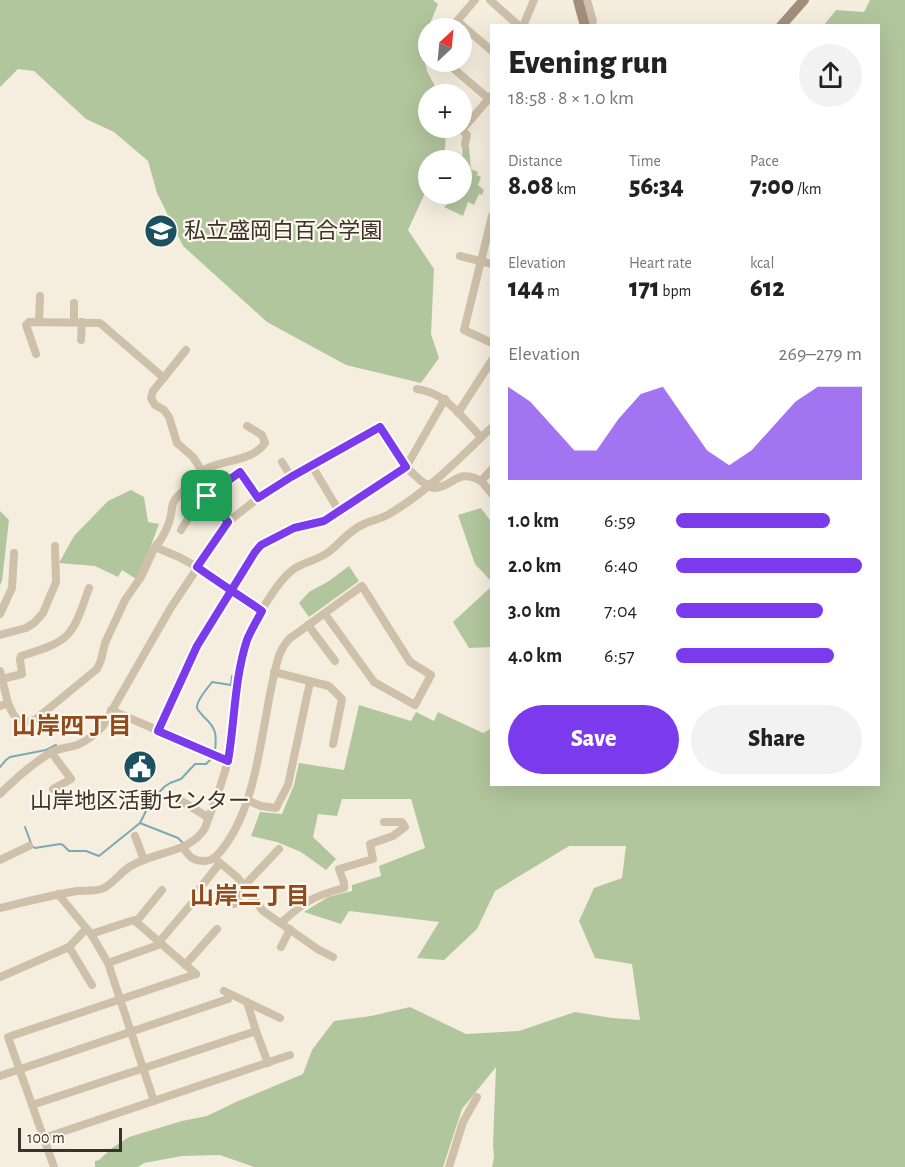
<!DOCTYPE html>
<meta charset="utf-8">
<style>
:root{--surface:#fff;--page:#f2f2f2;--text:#222;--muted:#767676;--accent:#7c3aed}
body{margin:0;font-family:"Alegreya Sans","Noto Sans JP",sans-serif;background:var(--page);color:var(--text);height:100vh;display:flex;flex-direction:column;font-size:22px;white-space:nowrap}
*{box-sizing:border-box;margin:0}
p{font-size:20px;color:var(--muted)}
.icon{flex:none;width:33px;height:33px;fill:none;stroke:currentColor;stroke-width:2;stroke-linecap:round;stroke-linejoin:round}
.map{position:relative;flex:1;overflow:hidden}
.panel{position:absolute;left:490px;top:24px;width:390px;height:762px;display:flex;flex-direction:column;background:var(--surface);border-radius:0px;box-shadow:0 6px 24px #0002}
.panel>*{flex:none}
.needle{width:39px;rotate:26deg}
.fabs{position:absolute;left:418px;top:18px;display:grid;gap:12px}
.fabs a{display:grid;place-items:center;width:54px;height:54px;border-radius:50%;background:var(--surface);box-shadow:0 6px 24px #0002;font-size:30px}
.scale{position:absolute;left:18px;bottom:15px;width:104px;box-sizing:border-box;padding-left:6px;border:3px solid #3b3229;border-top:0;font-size:16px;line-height:21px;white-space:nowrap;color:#3b3229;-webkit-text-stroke:4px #fcf7ec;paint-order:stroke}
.pin{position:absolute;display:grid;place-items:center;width:51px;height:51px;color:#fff;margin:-26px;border-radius:12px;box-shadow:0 3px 9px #0006}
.round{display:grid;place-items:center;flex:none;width:63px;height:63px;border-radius:32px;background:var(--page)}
.overview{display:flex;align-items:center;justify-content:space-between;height:102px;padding:0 18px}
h1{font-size:33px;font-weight:800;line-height:45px}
.stats{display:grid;grid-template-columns:repeat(3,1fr);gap:9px;height:102px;padding:6px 18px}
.stats div{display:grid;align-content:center}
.stats b{font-size:26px;font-weight:800}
.stats small{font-size:16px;font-weight:400}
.stats p{font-size:16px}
.chart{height:168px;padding:12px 18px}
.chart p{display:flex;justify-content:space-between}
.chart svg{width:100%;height:108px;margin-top:6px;fill:var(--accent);opacity:.7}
.button{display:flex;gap:12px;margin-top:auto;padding:12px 18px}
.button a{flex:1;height:69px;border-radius:36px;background:var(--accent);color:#fff;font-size:24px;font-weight:800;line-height:69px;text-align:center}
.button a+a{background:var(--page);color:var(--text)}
ul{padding:0 18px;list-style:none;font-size:20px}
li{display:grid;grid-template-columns:96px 72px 1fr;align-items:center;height:45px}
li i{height:15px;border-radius:8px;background:var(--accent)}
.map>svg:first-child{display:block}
.green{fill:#b2c69d}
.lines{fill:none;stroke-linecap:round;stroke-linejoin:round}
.stream{stroke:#7ba9b4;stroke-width:2}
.street{stroke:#cec0a9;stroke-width:8}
.secondary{stroke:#a28f7a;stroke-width:10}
.route-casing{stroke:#fff;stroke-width:12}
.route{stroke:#7c3aed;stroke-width:8}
.labels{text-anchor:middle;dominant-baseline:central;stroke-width:4.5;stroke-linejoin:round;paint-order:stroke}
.poi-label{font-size:22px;fill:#3b3229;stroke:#fcf7ec;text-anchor:start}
.neighbourhood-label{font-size:24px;font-weight:bold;fill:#914a1c;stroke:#fcf7ec}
</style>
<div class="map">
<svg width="905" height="1167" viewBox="0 0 905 1167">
<rect width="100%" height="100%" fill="#f5eedf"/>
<g class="green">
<polygon points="0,0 433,0 438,4 429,26 420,39 427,71 439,94 429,94 429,128 446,128 445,150 440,160 429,160 429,184 408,230 434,269 431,334 439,358 421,383 346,365 267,322 183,246 157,193 148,161 114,132 86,119 34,71 18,69 0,87"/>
<polygon points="870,0 905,0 905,1167 492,1167 494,1158 493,1145 496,1067 462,1109 443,1167 254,1167 220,1155 182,1156 144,1163 138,1167 95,1167 95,1161 99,1160 112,1148 129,1137 182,1121 207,1116 236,1102 303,1074 312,1050 334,1021 371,1016 410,1007 466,1034 519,1031 575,1012 612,1018 640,1020 632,964 595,958 579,921 594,888 622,878 626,846 569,846 495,891 477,929 444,960 417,958 439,922 349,911 341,924 304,912 328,897 352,891 352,885 381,876 379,866 425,848 411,799 342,799 337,816 318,814 313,837 336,859 326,870 301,852 277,842 251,836 260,812 282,814 294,785 299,763 344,770 359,705 411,721 416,712 434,721 438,712 483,733 492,728 492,784 879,784 879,26 824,25 836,10 864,12"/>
<path d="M462,146H469L471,169L478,172L477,175L481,177L478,185L484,190L482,195L479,194L474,205L468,202L463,216L444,207L458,195V194H462C462,183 462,172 462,161C462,157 463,152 462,146Z"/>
<polygon points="131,490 144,497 148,522 159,524 150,548 136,579 122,570 118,577 95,566 59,563 74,536 108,501"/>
<polygon points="481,508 492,523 492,582 475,564 458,515"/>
<polygon points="0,511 9,520 2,581 0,585"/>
<polygon points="349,566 359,581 309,617 299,603 309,592 329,581"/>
<polygon points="492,586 492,647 469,648 453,622"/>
</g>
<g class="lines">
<g class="stream">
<path d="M215,751C217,733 216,728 203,716C202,714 198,711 197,708C196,700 208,688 212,682L231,685L232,676"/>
<polyline points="0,767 6,760 10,757 46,750 56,745"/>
<polyline points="140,823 178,838 183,843"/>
<polyline points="25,827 32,846 35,848 60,844 63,845 69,851 86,851 99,856 140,823 150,803 164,787 170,783 181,779 195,764 206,764 212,758"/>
</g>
<g class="street">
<polyline points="475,0 457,21 492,51"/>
<polyline points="490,0 519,26"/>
<polyline points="587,0 593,21 591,26"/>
<polyline points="523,26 534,0"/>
<polyline points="462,44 471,33"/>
<polyline points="447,62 446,62 489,99"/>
<polyline points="465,144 467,135 462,130 492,95"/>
<polyline points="492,216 464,330 492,343"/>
<polyline points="460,256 492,264"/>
<polyline points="39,322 40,296"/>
<polyline points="74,322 74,303"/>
<polyline points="81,340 82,322"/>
<polyline points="186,350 153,391 151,398 155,405 164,410 169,417 177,443 193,457 202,471"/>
<polyline points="36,354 26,325 29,322 100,323 164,378"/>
<path d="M417,389C447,393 461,417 481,437"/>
<polyline points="458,413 492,360"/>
<polyline points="282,462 291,477"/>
<polyline points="312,466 339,511"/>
<polyline points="195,480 228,522"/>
<polyline points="481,481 492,494"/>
<path d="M181,530C195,505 216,488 240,472L258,498"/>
<path d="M155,547C162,539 167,530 170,519C172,514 171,506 174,501C178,494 188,488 193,481C196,478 198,473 202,471C220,459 251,463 265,443L262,435L247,426"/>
<polyline points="0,614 12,588 14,553"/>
<polyline points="308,625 335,661"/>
<polyline points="0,635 26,628 34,623 43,613 56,582 55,546"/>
<polyline points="0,671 8,703"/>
<polyline points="274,672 329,686 342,699 333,744"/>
<path d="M2,679L22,674L20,659L21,656C71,641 72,637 89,588"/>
<path d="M0,706L8,703C14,718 19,727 36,719L97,669L101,660L105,643L125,600L141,577L155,547L179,557L197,567L262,611"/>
<polyline points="111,710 228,761"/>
<path d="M158,731L197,646L255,552C265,540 281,531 296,527C305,525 315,525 324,521L406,467L445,399"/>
<polyline points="51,752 71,779 53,789"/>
<path d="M0,794C15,779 32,764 50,753C58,748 68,748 77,745C86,741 97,733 103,726L170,609L228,522L258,498L291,477L379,427L406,467L421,481L433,488C454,488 456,467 481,481L492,469"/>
<polyline points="180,800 209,818"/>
<polyline points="247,800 261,806 276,808 288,785 310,682"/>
<polyline points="135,836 144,860"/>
<path d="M183,847C189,857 193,861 205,861C212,861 215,857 220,852C261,803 261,718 278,659C280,651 284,645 289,639L362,586L410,662L431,675L415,705L374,682L325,614"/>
<polyline points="214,858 237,877 263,911 319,950 333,957"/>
<polyline points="0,860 29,846"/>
<polyline points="244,886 279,849"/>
<polyline points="200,888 220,863"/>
<polyline points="58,894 91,934 108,963 154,1101"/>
<polyline points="234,904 246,889"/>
<path d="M0,908C25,902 51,895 77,891C85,890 96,892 104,888C115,882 122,870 133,865C157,851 190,853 205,828C213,805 225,779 229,754C235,716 233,674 248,637C256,618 279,577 297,567C308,561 320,559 330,551C341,542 349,531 362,525C371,520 382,519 391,513C429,490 460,458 492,427"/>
<polyline points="136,922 162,890"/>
<path d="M281,923C304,902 313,896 344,888V883L339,869L373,859L370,844L393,836L405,827L402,822H384"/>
<polyline points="91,934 134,920 196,974"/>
<polyline points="159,942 193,902"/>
<polyline points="69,947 92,985"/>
<polyline points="281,947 290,929"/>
<polyline points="108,963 161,944"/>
<polyline points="185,965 217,929"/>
<polyline points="0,977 69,947 86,929"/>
<polyline points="224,991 280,1018"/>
<polyline points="247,1002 256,1031 268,1063"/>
<polyline points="0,1076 228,999"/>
<polyline points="32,1105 256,1031"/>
<polyline points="44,1138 290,1055"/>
<polyline points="54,1167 8,1037 196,974"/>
<polyline points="449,1167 463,1122 477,1097"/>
</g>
<g class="secondary">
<polyline points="578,0 585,26"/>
<polyline points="781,26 804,0"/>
</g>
</g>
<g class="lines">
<defs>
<path id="route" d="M207,496L228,522L197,567C218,582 240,596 262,611C257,620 251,630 247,640C234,680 235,721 228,761L158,731L197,646L255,552L261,545L294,528L324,521L406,467L380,427L291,477L258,498L240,472L207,496"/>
</defs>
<use href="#route" class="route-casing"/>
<use href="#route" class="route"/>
</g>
<defs>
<symbol id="school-disc" viewBox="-11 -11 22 22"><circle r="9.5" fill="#1b5160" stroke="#fcf7ec"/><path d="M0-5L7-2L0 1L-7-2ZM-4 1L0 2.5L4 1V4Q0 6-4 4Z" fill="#fff"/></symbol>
<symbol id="civic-disc" viewBox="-11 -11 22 22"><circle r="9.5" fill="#1b5160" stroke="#fcf7ec"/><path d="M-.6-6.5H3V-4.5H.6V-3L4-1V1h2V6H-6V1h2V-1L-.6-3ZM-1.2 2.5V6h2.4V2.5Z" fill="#fff"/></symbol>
</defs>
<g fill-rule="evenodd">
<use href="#school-disc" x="142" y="212" width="38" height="38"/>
<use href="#civic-disc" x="121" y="748" width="38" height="38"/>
</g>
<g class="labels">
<g class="poi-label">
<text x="184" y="231">私立盛岡白百合学園</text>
<text x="140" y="801" text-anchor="middle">山岸地区活動センター</text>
</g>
<g class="neighbourhood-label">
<text x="72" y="727">山岸四丁目</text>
<text x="250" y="897">山岸三丁目</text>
</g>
</g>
</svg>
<div class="fabs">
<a><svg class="needle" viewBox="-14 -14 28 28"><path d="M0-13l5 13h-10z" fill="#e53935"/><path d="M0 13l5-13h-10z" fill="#767676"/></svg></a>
<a>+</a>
<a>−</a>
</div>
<div class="scale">100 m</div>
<div class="pin" style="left:207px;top:496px;background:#1e9e55"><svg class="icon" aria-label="arrive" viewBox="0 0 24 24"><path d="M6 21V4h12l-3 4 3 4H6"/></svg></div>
<section class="panel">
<div class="overview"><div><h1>Evening run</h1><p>18:58 · 8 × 1.0 km</p></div><a class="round"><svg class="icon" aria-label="share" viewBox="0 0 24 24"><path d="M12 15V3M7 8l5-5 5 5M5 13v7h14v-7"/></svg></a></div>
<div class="stats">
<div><p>Distance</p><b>8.08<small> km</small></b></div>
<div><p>Time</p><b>56:34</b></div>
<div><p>Pace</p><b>7:00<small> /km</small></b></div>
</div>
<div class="stats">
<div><p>Elevation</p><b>144<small> m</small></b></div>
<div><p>Heart rate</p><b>171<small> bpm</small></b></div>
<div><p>kcal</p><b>612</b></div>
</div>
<div class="chart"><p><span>Elevation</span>269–279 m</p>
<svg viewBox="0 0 160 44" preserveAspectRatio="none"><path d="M0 44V6L10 12L20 22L30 32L40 32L50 19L60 9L70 6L80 19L90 32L100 38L110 32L120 22L130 12L140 6L150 6L160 6V44z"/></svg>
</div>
<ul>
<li><b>1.0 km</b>6:59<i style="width:83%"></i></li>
<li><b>2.0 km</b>6:40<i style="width:100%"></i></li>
<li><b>3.0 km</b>7:04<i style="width:79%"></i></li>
<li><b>4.0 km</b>6:57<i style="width:85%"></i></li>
</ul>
<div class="button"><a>Save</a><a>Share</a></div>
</section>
</div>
